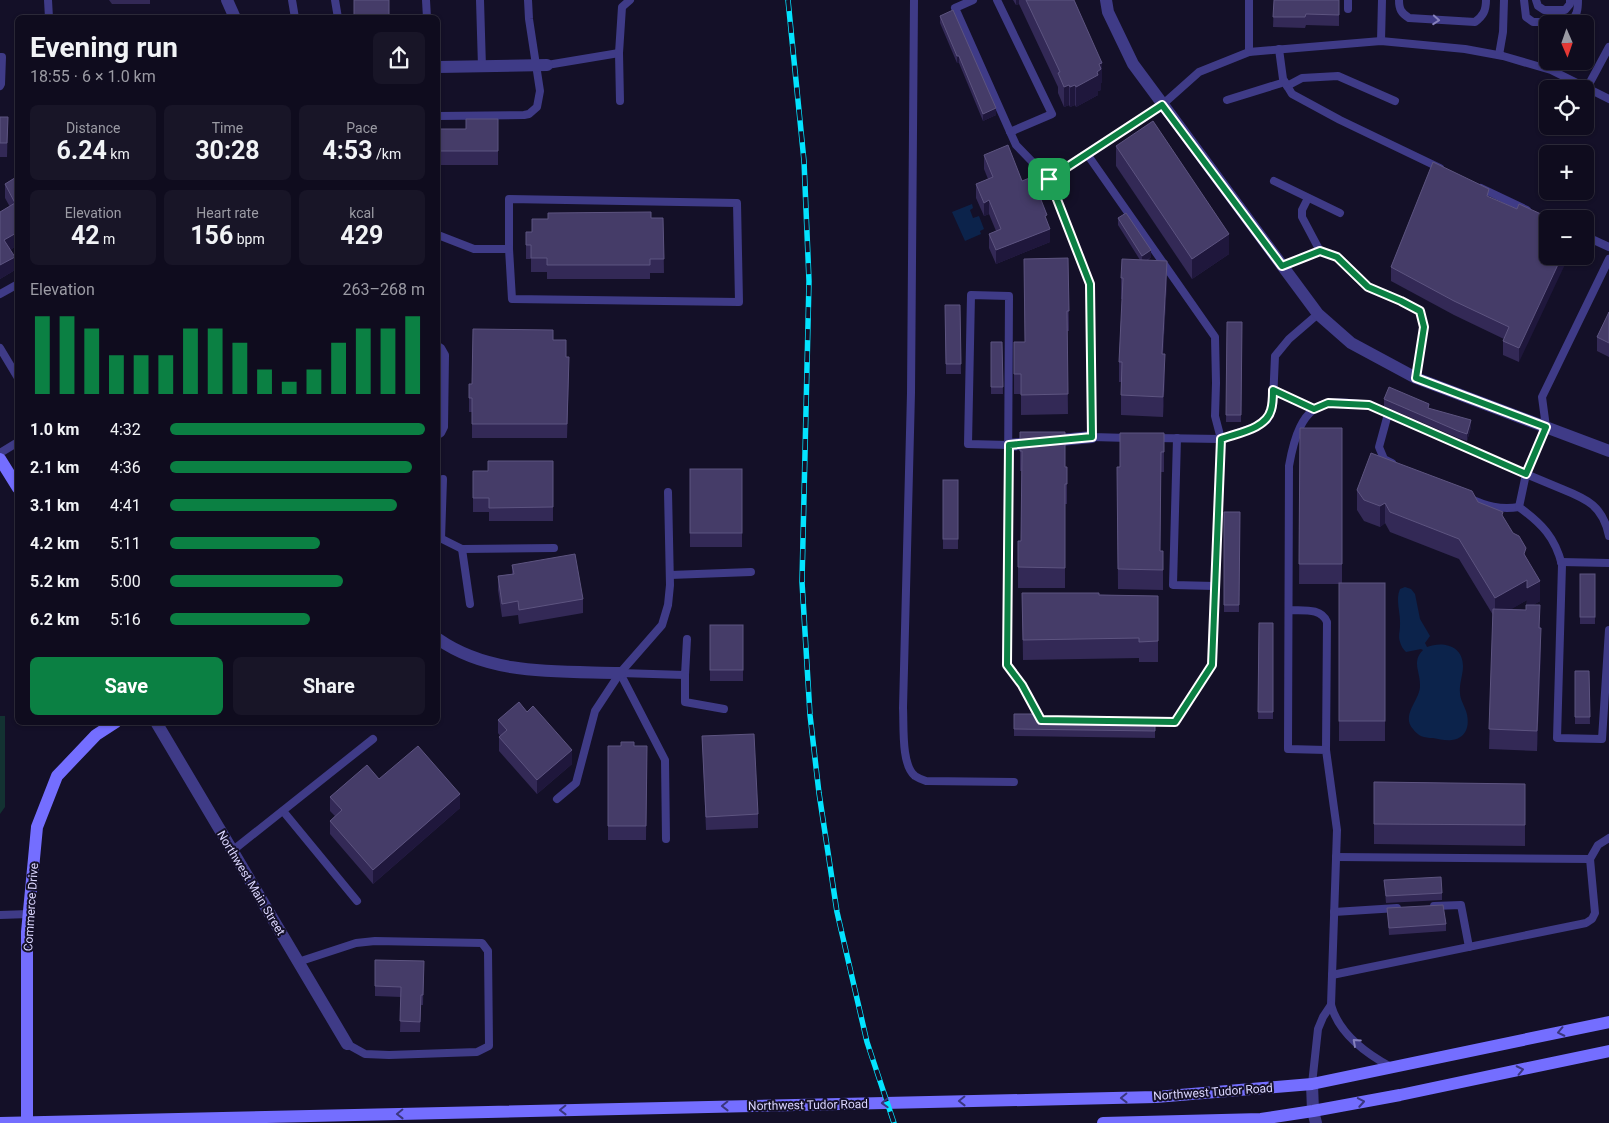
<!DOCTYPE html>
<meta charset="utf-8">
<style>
:root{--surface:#0f0c1e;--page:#181527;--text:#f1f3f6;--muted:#9b9ba4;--line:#2f2c3c;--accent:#0b8043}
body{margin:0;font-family:Roboto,sans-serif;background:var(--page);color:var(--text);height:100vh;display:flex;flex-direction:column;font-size:19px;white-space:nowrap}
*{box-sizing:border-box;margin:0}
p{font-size:16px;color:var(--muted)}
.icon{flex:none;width:28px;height:28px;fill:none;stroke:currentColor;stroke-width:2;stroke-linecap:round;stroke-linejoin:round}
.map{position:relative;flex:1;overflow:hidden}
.drawer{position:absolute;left:15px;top:15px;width:425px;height:710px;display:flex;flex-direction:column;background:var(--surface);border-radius:8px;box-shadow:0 1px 4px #0004,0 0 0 1px var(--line)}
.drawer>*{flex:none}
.needle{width:32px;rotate:178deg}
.fabs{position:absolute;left:1539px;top:15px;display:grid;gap:10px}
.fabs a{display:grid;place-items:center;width:55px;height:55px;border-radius:8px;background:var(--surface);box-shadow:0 1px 4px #0004,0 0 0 1px var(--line);font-size:25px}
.pin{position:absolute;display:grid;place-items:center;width:42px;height:42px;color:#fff;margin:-21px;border-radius:10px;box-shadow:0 2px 8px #0006}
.round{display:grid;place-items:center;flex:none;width:52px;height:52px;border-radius:8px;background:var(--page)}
.headline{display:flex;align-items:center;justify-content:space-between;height:85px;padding:0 15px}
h1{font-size:28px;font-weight:700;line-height:38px}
.stats{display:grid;grid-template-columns:repeat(3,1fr);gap:8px;height:85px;padding:5px 15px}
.stats div{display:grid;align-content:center;border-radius:8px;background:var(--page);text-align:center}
.stats b{font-size:25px;font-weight:700}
.stats small{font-size:14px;font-weight:400}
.stats p{font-size:14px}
.chart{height:140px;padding:10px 15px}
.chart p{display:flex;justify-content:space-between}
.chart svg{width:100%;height:90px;margin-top:5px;stroke:var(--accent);stroke-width:6}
.primary-button{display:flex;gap:10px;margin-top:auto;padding:10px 15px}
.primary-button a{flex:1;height:58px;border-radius:8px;background:var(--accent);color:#fff;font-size:20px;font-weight:700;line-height:58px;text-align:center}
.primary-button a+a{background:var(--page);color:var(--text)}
ul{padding:0 15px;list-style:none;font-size:16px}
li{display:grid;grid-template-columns:80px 60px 1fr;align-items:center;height:38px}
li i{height:12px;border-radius:6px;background:var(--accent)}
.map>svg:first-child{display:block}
.green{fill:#133232}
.water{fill:#0c234b}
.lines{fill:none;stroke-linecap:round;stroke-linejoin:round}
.lane{stroke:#3f3b87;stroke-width:8}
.street{stroke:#3f3b87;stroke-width:12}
.secondary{stroke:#746eff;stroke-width:12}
.rail-casing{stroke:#03e3ff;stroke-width:5.5}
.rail{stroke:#141028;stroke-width:4;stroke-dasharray:11;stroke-linecap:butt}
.wall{fill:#332956;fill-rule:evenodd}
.shaded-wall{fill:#1f173c}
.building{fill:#453c68;stroke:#5d5480}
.oneway{stroke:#8681bd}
.oneway2{stroke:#3a367e}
.route-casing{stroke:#fff;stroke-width:10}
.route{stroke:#0b8043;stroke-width:6}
.labels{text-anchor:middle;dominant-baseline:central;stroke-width:4;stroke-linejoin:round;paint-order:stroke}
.street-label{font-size:12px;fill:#dcd7ff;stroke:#141028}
</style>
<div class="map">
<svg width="1609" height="1123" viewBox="0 0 1609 1123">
<rect width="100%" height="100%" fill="#141028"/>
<polygon class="green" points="0,716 5,716 5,807 0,814"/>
<g class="water">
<polygon points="972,204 973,208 970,210 973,218 979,216 984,229 980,231 981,234 965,241 952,212"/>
<path d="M1405,587L1411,589L1415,594L1420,619L1430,636L1425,643L1427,647C1442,641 1463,645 1463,666C1463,675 1459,684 1460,693C1460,699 1464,705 1466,711C1470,723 1468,738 1452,740C1446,741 1439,739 1433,738C1424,738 1418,736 1413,729C1401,715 1419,701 1420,687C1421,672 1411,662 1423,650L1421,649L1406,652C1403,649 1401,646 1400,642C1398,636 1400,631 1400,626C1401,613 1395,600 1400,589Z"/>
</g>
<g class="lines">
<g class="lane">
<polyline points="48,0 49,18"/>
<polyline points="292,0 295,18"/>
<polyline points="335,0 338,18"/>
<polyline points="426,0 427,18"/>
<polyline points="480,0 482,67"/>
<path d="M914,0L911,393L903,708C904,725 901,765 915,776C918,778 923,780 926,781L1014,782"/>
<polyline points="973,0 955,8 1016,145 1049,179"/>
<polyline points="997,0 1052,114 1010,132"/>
<polyline points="1249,0 1249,52"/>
<polyline points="1348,0 1348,9"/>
<path d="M1399,0C1399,9 1401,13 1409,18L1475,22C1483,16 1486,11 1486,0"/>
<path d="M1524,0L1526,17L1533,22H1570C1577,16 1578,10 1578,0"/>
<polyline points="1536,0 1538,6 1544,10 1565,10 1570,4 1570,0"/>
<polyline points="1381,41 1382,0"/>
<polyline points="1279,49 1283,79 1292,94 1340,120 1440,168"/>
<polyline points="1499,55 1503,32 1504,0"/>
<polyline points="0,57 2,57 1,84 0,86"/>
<polyline points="547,65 619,53"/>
<polyline points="1287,86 1302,78 1338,76 1395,101"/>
<polyline points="1587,88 1609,47"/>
<polyline points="1227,100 1285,82"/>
<polyline points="620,101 619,53 622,7 630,0"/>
<polyline points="438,116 524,115 529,114 537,107 540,91 529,19 528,0"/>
<polyline points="1087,154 1215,337 1216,383 1215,416 1221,439 1212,665 1175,722 1146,722"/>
<polyline points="1274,181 1340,213"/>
<polyline points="1481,188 1527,210"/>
<polyline points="1308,198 1302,210 1302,217 1320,251"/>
<polygon points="509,199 737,203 739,302 512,299 509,249"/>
<polyline points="438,235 474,249 509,249"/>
<polyline points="1585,236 1609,247"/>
<polyline points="1282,266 1320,251 1337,257 1368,287 1401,301 1420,311 1424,327 1416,378"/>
<polyline points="0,294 18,284"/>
<polyline points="438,346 441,348 445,355 444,427 441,433 438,435"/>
<polyline points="0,348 18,378"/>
<polyline points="1273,390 1314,409"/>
<polyline points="1388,414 1379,447 1384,459 1392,463"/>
<polyline points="1129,438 1092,437 1090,284 1049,179 1162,105 1199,72 1249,52 1381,41 1465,49 1503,56 1551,70 1609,99"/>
<polyline points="1155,438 1221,439 1254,427 1267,420 1271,410 1273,401 1275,356 1289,339 1318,314"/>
<polyline points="1177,438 1173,585 1215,586"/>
<polyline points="1009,445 968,444 971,295 1009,296 1007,665 1022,685 1041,720 1047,720"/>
<polyline points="0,453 18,442"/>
<path d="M1469,498C1486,506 1500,510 1519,507"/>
<path d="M1609,536C1603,506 1587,499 1562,489C1550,484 1538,479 1526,474L1519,507C1542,524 1555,537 1562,565L1557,738L1602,739L1609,630"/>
<polyline points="438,537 462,549 554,548"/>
<polyline points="441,539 443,479"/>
<polyline points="462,549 470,604"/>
<polyline points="1561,562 1609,563"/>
<polyline points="670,575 751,572"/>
<path d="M1289,610C1302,611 1321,607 1327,622L1326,750"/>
<polyline points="620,673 665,760 666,839"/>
<polyline points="620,673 685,675 687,639"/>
<polyline points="685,675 685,702 724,709"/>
<polyline points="557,799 576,783 595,711 620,673 662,625 668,605 670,585 668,492"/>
<polyline points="283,811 357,901"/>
<polyline points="232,851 373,739"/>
<polyline points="1336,857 1590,859"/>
<polyline points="1434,906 1461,905 1469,947"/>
<polyline points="1334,912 1397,908"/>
<polyline points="0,915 29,914"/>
<polyline points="298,962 356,943 375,941 482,943 488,951 489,1046 477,1052 389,1055 365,1054 347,1044"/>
<polyline points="1332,975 1586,923 1592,919 1595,913 1590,859 1598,845 1609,838"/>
<path d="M1391,1067C1365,1053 1339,1034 1331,1005L1337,830L1326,750L1288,749L1289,466C1293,443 1301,406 1330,403C1343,401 1356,404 1369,405L1526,474L1546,427L1542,397L1609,259"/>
<polyline points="1312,1084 1318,1029 1323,1017 1331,1005"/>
</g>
<g class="street">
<polyline points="227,0 235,18"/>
<polyline points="1106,0 1108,12 1133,64 1318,314 1351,343 1416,378 1609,451"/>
<polyline points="438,67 547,65"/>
<polyline points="1009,445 1092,437"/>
<path d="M438,639C491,676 558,671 620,673"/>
<polyline points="156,722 347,1044"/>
<polyline points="1312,1084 1313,1111 1316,1123"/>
</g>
<g class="secondary">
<polyline points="0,459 18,488"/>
<polyline points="0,1123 1156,1097 1312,1084 1609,1022"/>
<polyline points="27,1123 27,932 37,827 57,776 96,735 116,722"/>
<polyline points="1103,1123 1261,1119 1313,1111 1400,1095 1609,1051"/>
</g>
<defs>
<polyline id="rail" points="788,0 804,161 809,281 802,582 810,715 819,793 837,912 867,1042 894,1123"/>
</defs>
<use href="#rail" class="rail-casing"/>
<use href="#rail" class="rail"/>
</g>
<g class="wall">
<polygon points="109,0 150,0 150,4 112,4"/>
<polygon points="1013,0 1074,0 1102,83 1101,83 1101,90 1098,91 1098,95 1076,107 1075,105 1070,107 1069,105 1064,107 1058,93 1058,87 1019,4 1016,5"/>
<polygon points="1274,0 1339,0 1339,26 1306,25 1305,28 1273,27"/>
<polygon points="940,16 996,115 983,121 959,63 957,63 940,23"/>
<polygon points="0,117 8,117 7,157 0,157"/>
<polygon points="498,119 498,165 438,165 438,129 466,129"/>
<polygon points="1116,146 1229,254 1192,279 1116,166"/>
<polygon points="984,155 1022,181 1047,221 1050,242 996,264 989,248 989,234 996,231 989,214 984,216 976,198 976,184 988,179 984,169"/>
<polygon points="18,176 18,245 10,250 15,270 0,279 0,212 10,207 5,198 5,184"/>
<polygon points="1489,197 1517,209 1519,204 1519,362 1503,355 1503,341 1504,339 1454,315 1391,281 1391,267"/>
<polygon points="651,218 663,218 664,273 650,273 650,279 547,279 547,272 531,272 531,259 526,259 526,232 532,232"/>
<polygon points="1118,218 1151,257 1148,260 1167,281 1163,354 1165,375 1163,417 1121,415 1121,382 1119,382 1119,362 1122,299 1121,299 1121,278 1140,260 1118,225"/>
<polygon points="1068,258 1069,331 1067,331 1068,414 1021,415 1021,394 1014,394 1014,342 1025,342 1024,259"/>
<polygon points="945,305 960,305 961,374 946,374"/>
<polygon points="1609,312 1609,357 1597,351 1597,337"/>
<polygon points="1227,322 1242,322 1241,422 1226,422"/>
<polygon points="553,340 566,357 569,371 567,438 472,438 472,412 469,412 469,384 472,384"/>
<polygon points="991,342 1002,342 1003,394 991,394"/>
<polygon points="1384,399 1429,408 1471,427 1467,441 1458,438 1384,406"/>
<polygon points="1300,428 1342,428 1342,583 1385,583 1385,741 1339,741 1339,584 1299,584"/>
<polygon points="1020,432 1065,467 1067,467 1067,504 1065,504 1065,588 1018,588 1018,541 1021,541 1022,471 1020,471"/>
<polygon points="1164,433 1164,472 1161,472 1160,551 1163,551 1163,590 1118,589 1117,467 1120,467"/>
<polygon points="553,461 553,521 489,521 489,512 473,512 473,471 488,471"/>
<rect x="690" y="469" width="52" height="78"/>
<rect x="943" y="480" width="15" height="69"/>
<path d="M1357,490L1478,502L1503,517L1526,557L1540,601L1533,605L1540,628L1541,648L1537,751L1489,749L1493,615L1459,559L1390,532L1385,523L1380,527L1364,521L1357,510ZM1527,600L1526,610L1511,609Z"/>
<polygon points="1224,512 1240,512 1239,612 1224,612"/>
<polygon points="512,565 583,599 583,613 519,624 518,615 502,617 498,590 498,576 512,574"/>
<rect x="1580" y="574" width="15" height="50"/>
<polygon points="1022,593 1158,596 1158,662 1139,662 1139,658 1023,660"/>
<polygon points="1259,623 1273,623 1273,719 1258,719"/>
<rect x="710" y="625" width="33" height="56"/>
<polygon points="1575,671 1589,671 1590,724 1575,724"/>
<polygon points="1014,714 1041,719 1155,720 1155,738 1014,736"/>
<polygon points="498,720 572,764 537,794 499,751 499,737 500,736 498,733"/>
<polygon points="702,736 758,814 758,828 706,830"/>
<polygon points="621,742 634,746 647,746 646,840 608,840 608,746 621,746"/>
<polygon points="379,779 460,808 373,884 330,834 330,821 335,816 330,811 330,797"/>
<polygon points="1374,782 1525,784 1525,846 1374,844"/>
<polygon points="1384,880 1442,893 1442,900 1386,903"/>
<polygon points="1387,908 1446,924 1446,931 1389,935"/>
<polygon points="375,960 424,961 423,1005 421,1005 420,1032 400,1032 401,997 375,996"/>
</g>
<g class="shaded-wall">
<polygon points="1016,0 1019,0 1019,4 1016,5"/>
<rect x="957" y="56" width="2" height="7"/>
<polygon points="1102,63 1102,83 1101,83 1101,90 1098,91 1098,95 1076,107 1076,87 1097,72 1099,64"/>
<polygon points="1069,85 1069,105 1064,107 1064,87"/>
<polygon points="1075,85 1075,105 1070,107 1070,87"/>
<polygon points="996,108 996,115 983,121 983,114"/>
<polygon points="989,200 989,214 984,216 984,203"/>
<polygon points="1050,229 1050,242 996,264 996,250"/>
<polygon points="18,232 18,245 4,254 4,240"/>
<polygon points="1229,234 1229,254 1192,279 1192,259"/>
<polygon points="1151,250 1151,257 1142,263 1142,256"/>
<polygon points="1562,256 1569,256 1519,362 1519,348"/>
<polygon points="15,257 15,270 0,279 0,265"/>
<polygon points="1167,261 1167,281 1162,375 1162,354"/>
<polygon points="1165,354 1165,375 1163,417 1163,397"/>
<polygon points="1471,420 1471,427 1467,441 1467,434"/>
<polygon points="1385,503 1385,523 1380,527 1380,506"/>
<polygon points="1527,580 1540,581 1540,601 1527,609 1527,600 1495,619 1495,598"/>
<polygon points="1541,628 1541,648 1537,751 1537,731"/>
<polygon points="572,750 572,764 537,794 537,780"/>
<polygon points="460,794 460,808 373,884 373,870"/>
</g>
<g class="building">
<rect x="354" y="0" width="35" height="18"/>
<polygon points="1026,0 1074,0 1102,63 1099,64 1101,69 1097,72 1098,75 1076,87 1075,85 1070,87 1069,85 1064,87 1058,73 1060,72"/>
<polygon points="1274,0 1339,0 1339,15 1306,14 1305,17 1273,17"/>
<polygon points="953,10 996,108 983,114 959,56 957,56 940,16"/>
<polygon points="0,117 8,117 7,143 0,143"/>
<polygon points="466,119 498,119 498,151 438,151 438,129 466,129"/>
<polygon points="1153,121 1229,234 1192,259 1116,146"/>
<polygon points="1008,145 1022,181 1032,177 1047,215 1045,216 1050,229 996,250 989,234 1001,229 989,200 984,203 976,184 993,177 984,155"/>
<polygon points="1433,162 1489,189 1487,196 1517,209 1519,204 1552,219 1548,219 1548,256 1562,256 1519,348 1503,341 1509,327 1454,301 1391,267"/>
<polygon points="18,176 18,232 4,240 15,257 0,265 0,212 15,203 5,184"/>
<polygon points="651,212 651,218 663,218 664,259 650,259 650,265 547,265 547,258 531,258 531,245 526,245 526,232 532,232 532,219 548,219 548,213"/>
<polygon points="1126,213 1151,250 1142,256 1118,218"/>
<polygon points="1068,258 1069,311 1067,311 1068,394 1021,395 1021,374 1014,374 1014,342 1025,342 1024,259"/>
<polygon points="1122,259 1167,261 1162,354 1165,354 1163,397 1121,395 1122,362 1119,362 1123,278 1121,278"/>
<polygon points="945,305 960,305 961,364 946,364"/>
<polygon points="1609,312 1609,343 1597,337"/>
<polygon points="1227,322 1242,322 1241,415 1226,415"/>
<polygon points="473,329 553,330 553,340 566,340 566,357 569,357 567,424 472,424 472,398 469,398 469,384 472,384"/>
<polygon points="991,342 1002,342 1003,387 991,387"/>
<polygon points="1389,387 1429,404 1428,408 1471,420 1467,434 1458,431 1384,399"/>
<polygon points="1300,428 1342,428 1342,564 1299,564"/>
<polygon points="1020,432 1065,432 1065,467 1067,467 1067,484 1065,484 1065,568 1018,567 1018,541 1021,541 1022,451 1020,451"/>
<polygon points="1120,433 1164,433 1164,452 1161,452 1160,551 1163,551 1163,570 1118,569 1117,467 1120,467"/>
<polygon points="1371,453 1472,491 1478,502 1503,512 1502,515 1513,533 1519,536 1526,548 1524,554 1540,581 1527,588 1527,580 1495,598 1459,539 1390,512 1385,503 1380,506 1364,500 1357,490"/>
<polygon points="488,461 553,461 553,507 489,508 489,498 473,498 473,471 488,471"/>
<rect x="690" y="469" width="52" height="64"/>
<rect x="943" y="480" width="15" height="59"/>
<polygon points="1224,512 1240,512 1239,605 1224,605"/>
<polygon points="575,554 583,599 519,610 518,601 502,604 498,576 514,574 512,565"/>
<rect x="1580" y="574" width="15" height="43"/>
<rect x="1339" y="583" width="46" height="138"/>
<polygon points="1022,593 1099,593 1099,595 1158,596 1158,641 1139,642 1139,638 1023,640"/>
<polygon points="1526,605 1540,605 1539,628 1541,628 1537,731 1489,729 1493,609 1526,610"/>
<polygon points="1259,623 1273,623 1273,712 1258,712"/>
<rect x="710" y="625" width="33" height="45"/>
<polygon points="1575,671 1589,671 1590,717 1575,717"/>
<polygon points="519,702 527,712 533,706 572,750 537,780 499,737 507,730 498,720"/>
<polygon points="1014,714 1035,714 1041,719 1155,720 1155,731 1014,729"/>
<polygon points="754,734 758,814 706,817 702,736"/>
<polygon points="621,742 634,742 634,746 647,746 646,826 608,826 608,746 621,746"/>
<polygon points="418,746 460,794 373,870 330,821 342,810 330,797 367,765 379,779"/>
<polygon points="1374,782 1525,784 1525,825 1374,824"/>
<polygon points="1441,877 1442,893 1386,896 1384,880"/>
<polygon points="1443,905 1446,924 1389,928 1387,908"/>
<polygon points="375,960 424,961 423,995 421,995 420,1022 400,1021 401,987 375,986"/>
</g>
<defs><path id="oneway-chevron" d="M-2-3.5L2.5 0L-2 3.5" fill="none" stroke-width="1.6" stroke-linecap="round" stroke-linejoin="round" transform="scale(1.25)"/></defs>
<g class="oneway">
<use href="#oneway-chevron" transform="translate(1436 20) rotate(4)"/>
<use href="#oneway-chevron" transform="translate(1356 1042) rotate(-138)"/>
</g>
<g class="oneway2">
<use href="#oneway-chevron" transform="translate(1561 1032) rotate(168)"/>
<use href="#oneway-chevron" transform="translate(1520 1070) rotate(-12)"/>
<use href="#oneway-chevron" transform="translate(1124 1098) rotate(179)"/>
<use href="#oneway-chevron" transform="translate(962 1101) rotate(179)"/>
<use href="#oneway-chevron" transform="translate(1361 1102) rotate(-10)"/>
<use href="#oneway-chevron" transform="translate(885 1103) rotate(178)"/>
<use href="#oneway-chevron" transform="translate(725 1106) rotate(179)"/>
<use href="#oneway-chevron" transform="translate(563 1110) rotate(179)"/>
<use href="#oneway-chevron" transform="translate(400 1114) rotate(179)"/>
</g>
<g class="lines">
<defs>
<path id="route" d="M1162,105L1282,266L1320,251L1337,257L1368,287L1401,301L1420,311L1424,327L1416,378L1546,427L1526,474L1369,405L1328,403L1314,409L1273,390C1273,397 1273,404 1271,410C1266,429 1237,433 1221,439L1212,665L1175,722L1041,720L1022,685L1007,665L1009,445L1092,437L1090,284L1049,179Z"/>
</defs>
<use href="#route" class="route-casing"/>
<use href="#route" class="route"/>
</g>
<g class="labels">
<g class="street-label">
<text transform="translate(251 883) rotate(59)">Northwest Main Street</text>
<text transform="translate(31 907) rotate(-86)">Commerce Drive</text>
<text transform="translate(1213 1092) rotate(-4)">Northwest Tudor Road</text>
<text transform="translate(808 1105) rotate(-1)">Northwest Tudor Road</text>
</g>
</g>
</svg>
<div class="fabs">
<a><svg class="needle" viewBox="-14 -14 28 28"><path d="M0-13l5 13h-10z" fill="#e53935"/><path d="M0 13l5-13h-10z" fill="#9b9ba4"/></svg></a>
<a><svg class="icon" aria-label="locate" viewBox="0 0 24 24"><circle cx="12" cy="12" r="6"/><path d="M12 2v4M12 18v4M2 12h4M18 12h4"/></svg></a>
<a>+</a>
<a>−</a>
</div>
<div class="pin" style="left:1049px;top:179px;background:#1e9e55"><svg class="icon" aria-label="arrive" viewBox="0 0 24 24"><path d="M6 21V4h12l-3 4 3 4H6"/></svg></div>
<section class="drawer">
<div class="headline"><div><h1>Evening run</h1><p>18:55 · 6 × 1.0 km</p></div><a class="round"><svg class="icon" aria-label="share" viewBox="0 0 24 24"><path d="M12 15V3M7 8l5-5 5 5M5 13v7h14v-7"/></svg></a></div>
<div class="stats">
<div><p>Distance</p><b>6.24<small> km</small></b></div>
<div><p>Time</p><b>30:28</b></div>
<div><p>Pace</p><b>4:53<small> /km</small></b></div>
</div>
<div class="stats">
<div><p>Elevation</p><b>42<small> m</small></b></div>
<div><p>Heart rate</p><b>156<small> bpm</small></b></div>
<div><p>kcal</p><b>429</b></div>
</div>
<div class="chart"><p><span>Elevation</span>263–268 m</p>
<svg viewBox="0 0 160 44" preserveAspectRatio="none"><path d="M5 44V6M15 44V6M25 44V12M35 44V25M45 44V25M55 44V25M65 44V12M75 44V12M85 44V19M95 44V32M105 44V38M115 44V32M125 44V19M135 44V12M145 44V12M155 44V6"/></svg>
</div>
<ul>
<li><b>1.0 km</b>4:32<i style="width:100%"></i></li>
<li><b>2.1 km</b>4:36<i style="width:95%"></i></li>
<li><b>3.1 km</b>4:41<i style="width:89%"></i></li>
<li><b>4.2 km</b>5:11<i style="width:59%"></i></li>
<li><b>5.2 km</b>5:00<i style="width:68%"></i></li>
<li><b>6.2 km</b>5:16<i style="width:55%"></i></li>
</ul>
<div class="primary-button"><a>Save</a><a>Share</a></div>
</section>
</div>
